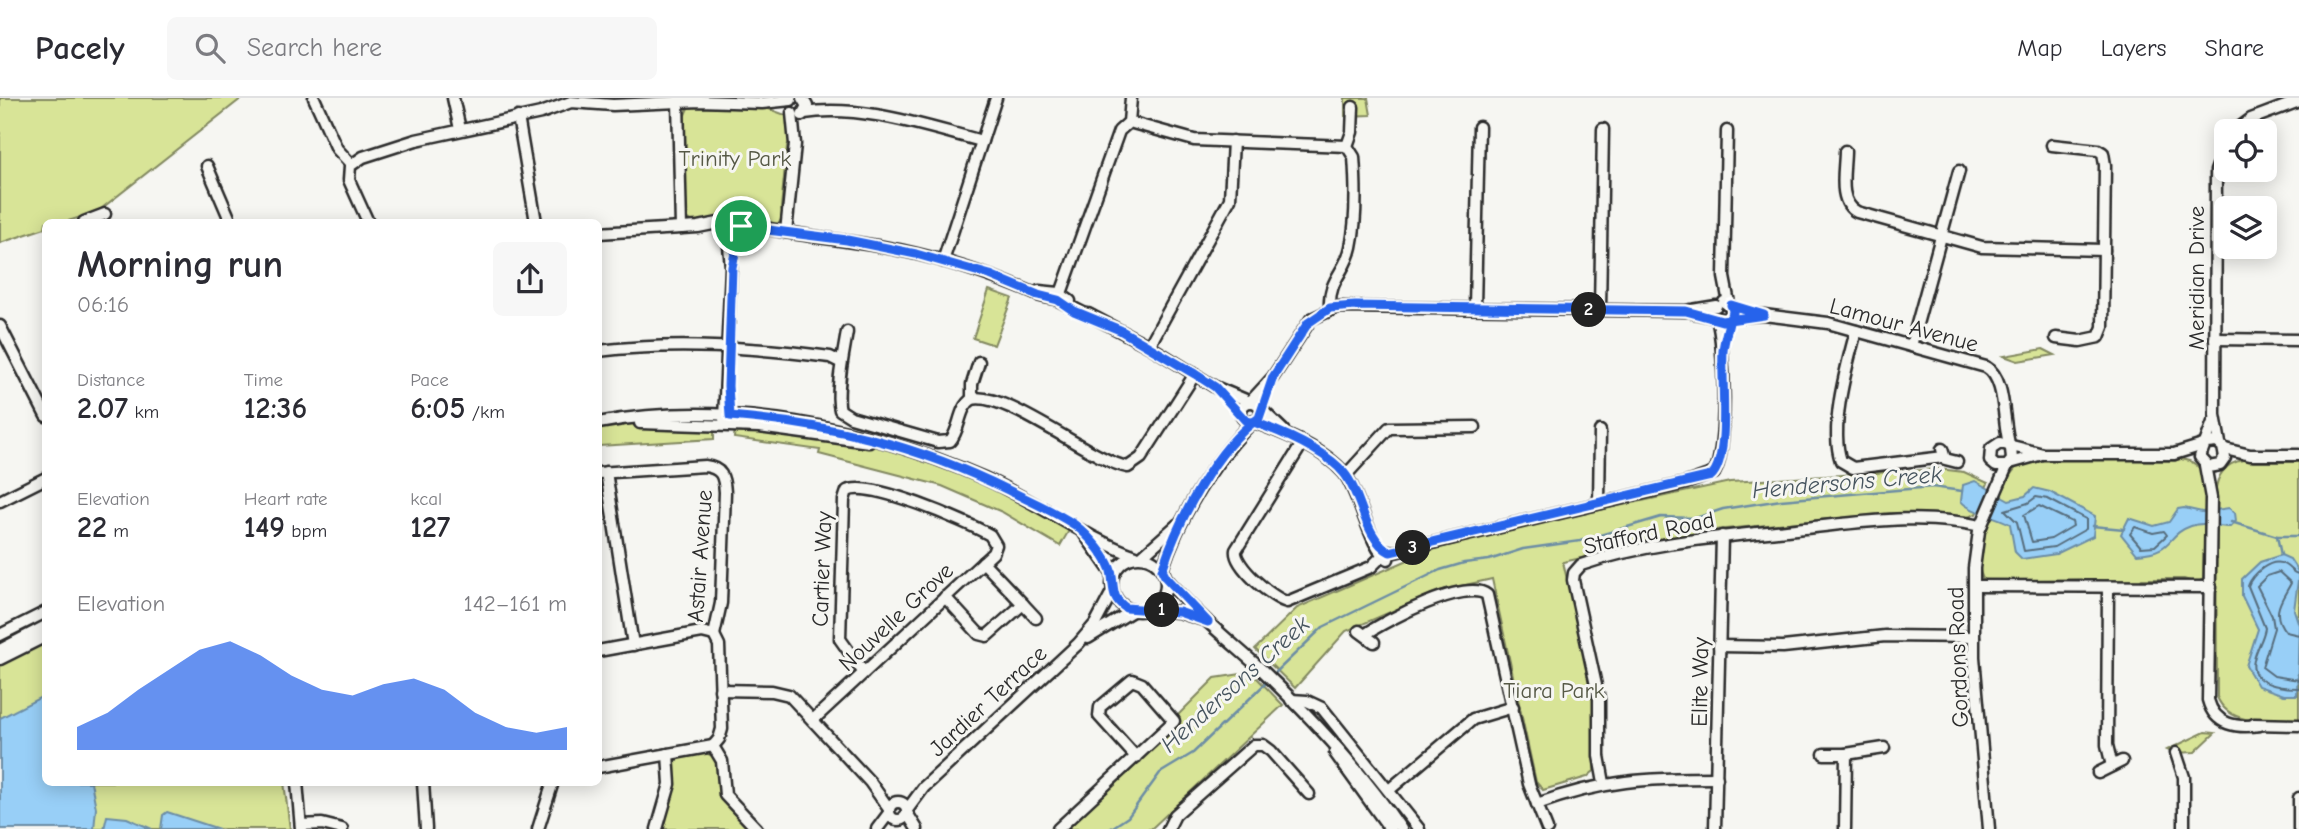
<!DOCTYPE html>
<meta charset="utf-8">
<style>
:root{--surface:#fff;--page:#f7f7f7;--text:#2b2b33;--muted:#7c7c81;--line:#e1e1e2;--accent:#2563eb}
body{margin:0;font-family:"Comic Neue",sans-serif;background:var(--page);color:var(--text);height:100vh;display:flex;flex-direction:column;font-size:26px;white-space:nowrap}
*{box-sizing:border-box;margin:0}
p{font-size:23px;color:var(--muted)}
.icon{flex:none;width:38px;height:38px;fill:none;stroke:currentColor;stroke-width:2;stroke-linecap:round;stroke-linejoin:round}
.map{position:relative;flex:1;overflow:hidden}
.panel{position:absolute;left:42px;top:121px;width:560px;height:567px;display:flex;flex-direction:column;background:var(--surface);border-radius:10px;box-shadow:0 4px 18px #0003}
.panel>*{flex:none}
.tools{position:absolute;left:2214px;top:21px;display:grid;gap:14px}
.tools a{display:grid;place-items:center;width:63px;height:63px;border-radius:10px;background:var(--surface);box-shadow:0 4px 18px #0003;font-size:35px}
.pin{position:absolute;display:grid;place-items:center;width:60px;height:60px;color:#fff;margin:-30px;border:4px solid #fff;border-radius:50%;box-shadow:0 2px 7px #0007}
.km{position:absolute;width:35px;height:35px;margin:-18px;border-radius:50%;background:#222;color:#fff;font-size:19px;line-height:35px;text-align:center}
.round{display:grid;place-items:center;flex:none;width:74px;height:74px;border-radius:10px;background:var(--page)}
.headline{display:flex;align-items:center;justify-content:space-between;height:119px;padding:0 35px}
h1{font-size:38px;font-weight:700;line-height:52px}
.metrics{display:grid;grid-template-columns:repeat(3,1fr);gap:10px;height:119px;padding:7px 35px}
.metrics div{display:grid;align-content:center}
.metrics b{font-size:30px;font-weight:700}
.metrics small{font-size:19px;font-weight:400}
.metrics p{font-size:19px}
.chart{height:196px;padding:14px 35px}
.chart p{display:flex;justify-content:space-between}
.chart svg{width:100%;height:126px;margin-top:7px;fill:var(--accent);opacity:.7}
header{display:flex;align-items:center;gap:42px;box-sizing:border-box;height:98px;padding:0 35px;background:var(--surface);border-bottom:2px solid var(--line)}
header strong{font-size:33px}
nav{display:flex;gap:38px;margin-inline-start:auto;font-size:24px}
.search{width:490px;height:63px;background:var(--page);display:flex;align-items:center;gap:18px;box-sizing:border-box;padding:0 24px;border-radius:10px;color:var(--muted);font-size:26px}
.map>svg:first-child{display:block}
.green{fill:#d8e497;stroke:#828861;stroke-width:2}
.water{fill:#98cff7;stroke:#6c8da5;stroke-width:2}
.lines{fill:none;stroke-linecap:round;stroke-linejoin:round}
.shore{stroke:#576d7d;stroke-width:2}
.stream{stroke:#6c8da5;stroke-width:2.5}
.minor-casing{stroke:#2b2b2b;stroke-width:15}
.minor{stroke:#f6f6f2;stroke-width:10}
.route-casing{stroke:#fff;stroke-width:14}
.route{stroke:#2563eb;stroke-width:9}
.labels{text-anchor:middle;dominant-baseline:central;stroke-width:6;stroke-linejoin:round;paint-order:stroke}
.park-label{font-size:23px;fill:#565946;stroke:#f6f6f2}
.street-label{font-size:23px;fill:#2b2b2b;stroke:#f6f6f2}
.water-label{font-size:24px;font-style:italic;fill:#46545e;stroke:#f6f6f2}
</style>
<header>
<strong>Pacely</strong>
<div class="search"><svg class="icon" aria-label="search" viewBox="0 0 24 24"><circle cx="10" cy="10" r="6"/><path d="M15 15l6 6"/></svg>Search here</div>
<nav><a>Map</a><a>Layers</a><a>Share</a></nav>
</header>
<div class="map">
<svg width="2299" height="731" viewBox="0 0 2299 731">
<rect width="100%" height="100%" fill="#f6f6f2"/>
<filter id="ink" filterUnits="userSpaceOnUse"><feTurbulence type="fractalNoise" baseFrequency=".0143" numOctaves="2"/><feDisplacementMap in="SourceGraphic" scale="14" xChannelSelector="R" yChannelSelector="G"/><feConvolveMatrix kernelMatrix="1 2 1 2 8 2 1 2 1" color-interpolation-filters="sRGB"/></filter>
<g filter="url(#ink)">
<g class="green">
<polygon points="0,0 242,0 97,114 65,124 46,124 45,130 0,145"/>
<polygon points="1345,0 1368,0 1371,17 1345,18"/>
<path d="M696,9L769,11L788,18L791,41L787,48L781,110L783,118L779,125C764,130 750,119 735,118C721,117 704,131 691,123C687,121 687,117 685,114L684,19L688,10Z"/>
<polygon points="989,192 1012,200 994,247 973,240"/>
<polygon points="2043,251 2055,257 2018,263 2004,258"/>
<polygon points="633,326 714,328 714,341 599,348 598,330"/>
<path d="M735,329C780,335 828,337 873,347C943,361 1009,395 1071,429L1060,448L1002,414L942,388L819,356L820,352L734,340Z"/>
<path d="M2042,360L2175,363L2179,361C2195,362 2201,369 2206,384L2203,481L2196,485L2184,481H2142L2138,484L2083,485L2081,481L1985,483C1975,473 1978,435 1988,424C1998,414 2003,404 2001,389L2018,367Z"/>
<path d="M2250,361L2253,364H2299V622C2271,622 2230,630 2217,599L2216,389C2220,370 2231,363 2250,361Z"/>
<polygon points="1939,371 1964,374 1988,385 1976,416 1968,419 1892,415 1705,433 1563,464 1593,597 1594,673 1587,679 1543,692 1536,684 1492,481 1439,493 1346,533 1295,590 1255,551 1297,510 1431,452 1521,429 1730,384"/>
<polygon points="40,544 45,553 46,684 284,684 290,731 0,731 0,564"/>
<polygon points="1241,576 1257,580 1283,607 1151,731 1065,731 1174,629 1177,618 1215,580"/>
<polygon points="2205,634 2215,635 2195,654 2174,655 2167,652"/>
<polygon points="706,655 715,659 722,702 751,731 662,731 675,687 675,664 681,659"/>
</g>
<g class="water">
<path d="M1975,383L2009,402L2025,398L2034,390L2050,394L2095,418L2093,438L2056,456L2022,461L2015,454L2010,426C1997,418 1969,414 1961,403L1963,387Z"/>
<path d="M2184,410L2202,414L2229,410L2235,415L2236,423L2230,429C2217,429 2205,423 2191,428C2165,437 2175,454 2137,456L2121,436L2129,420L2154,428L2169,424L2178,411Z"/>
<polygon points="2281,457 2290,461 2299,475 2294,512 2299,527 2297,597 2284,597 2258,588 2246,568 2258,531 2242,498 2242,481 2260,464"/>
<polygon points="45,597 46,684 91,684 96,710 94,731 0,731 0,620"/>
<polygon points="167,714 219,731 161,731 163,717"/>
<polygon points="107,718 127,720 152,731 104,731"/>
</g>
<g class="lines">
<g class="shore">
<polygon points="2036,399 2048,401 2086,421 2086,431 2054,449 2024,453 2017,424 2005,412 2028,405"/>
<polygon points="2039,408 2072,424 2073,428 2051,441 2032,444 2024,417"/>
<polygon points="2135,429 2153,435 2164,433 2167,437 2155,448 2141,449 2130,436"/>
<path d="M2299,476C2291,475 2292,471 2285,467C2272,458 2251,477 2248,488L2265,530C2263,542 2256,551 2254,562C2248,587 2283,590 2299,590"/>
<path d="M2299,537L2286,534C2269,514 2283,501 2291,485L2279,474L2267,478L2257,488L2272,518L2274,530L2262,569L2274,578L2299,582"/>
</g>
<g class="stream">
<polyline points="2231,424 2277,438 2299,438"/>
<polyline points="2092,428 2124,431"/>
<polyline points="2277,438 2281,457"/>
<polyline points="1273,577 1323,529 1440,472 1464,465 1489,462 1523,451 1580,443 1661,419 1696,420 1723,411 1781,402 1932,389 1962,393"/>
<polyline points="1110,731 1128,719 1160,675 1193,655 1269,582"/>
</g>
<defs>
<g id="minor">
<polyline points="314,0 337,51 351,66"/>
<polyline points="453,0 460,31"/>
<polyline points="678,3 681,130"/>
<path d="M804,15C862,6 927,29 982,43"/>
<polyline points="802,17 807,8 802,0"/>
<polyline points="518,19 536,124"/>
<polyline points="1129,24 1194,42 1347,48"/>
<polyline points="1727,33 1724,179 1729,205"/>
<polyline points="2235,33 2251,21 2299,3"/>
<polyline points="2052,47 2098,52 2103,55 2105,67 2103,229 2099,239 2080,243 2056,240"/>
<path d="M1845,53C1845,72 1837,104 1857,114L1982,149L2104,152"/>
<polyline points="207,68 231,124"/>
<circle cx="733" cy="130" r="8"/>
<polyline points="84,124 105,116"/>
<polyline points="368,124 349,82 350,68 363,59 416,42 541,15 571,4 613,7 700,3 762,5 791,2"/>
<path d="M739,124C797,140 858,141 917,156C959,166 998,180 1038,197C1044,200 1052,199 1058,202C1070,207 1078,214 1091,218"/>
<polyline points="786,134 795,46 792,15"/>
<polyline points="598,135 698,129 728,123"/>
<polyline points="943,163 996,0"/>
<polyline points="1039,193 1059,195 1070,203"/>
<polyline points="1059,201 1119,33 1129,24 1131,0"/>
<polyline points="1475,209 1479,29"/>
<path d="M1330,210C1328,181 1346,174 1351,149C1357,121 1356,87 1354,59L1347,48L1352,34L1353,9"/>
<polyline points="1600,212 1603,31"/>
<polyline points="1694,215 1728,222 1733,210 1724,204"/>
<polyline points="1088,216 1149,248 1215,289 1248,303"/>
<path d="M1731,219L1764,217L1828,225L1986,269C2007,281 2002,325 2010,349"/>
<polyline points="0,228 46,318"/>
<path d="M1856,233C1847,267 1829,329 1841,363L1853,370L1944,359"/>
<path d="M847,234C844,253 835,294 840,312L851,319L938,344L950,343C961,331 958,310 972,301V286L979,264"/>
<polyline points="2215,241 2299,242"/>
<polyline points="1149,248 1230,101 1233,43"/>
<polyline points="1911,248 1959,73"/>
<path d="M598,253C676,244 752,249 830,259L840,264"/>
<path d="M972,301C1005,292 1093,364 1128,369L1141,360L1195,276"/>
<polyline points="1251,303 1273,279 1311,221 1338,209 1686,213 1716,208"/>
<circle cx="1251" cy="314" r="10"/>
<polyline points="1261,311 1283,332"/>
<polyline points="724,321 731,169 728,137"/>
<path d="M1254,324C1283,335 1323,350 1344,375C1359,393 1371,454 1388,461"/>
<path d="M598,325C728,301 864,328 984,380C1036,403 1083,439 1136,458"/>
<polyline points="640,325 759,329 869,344"/>
<polyline points="2207,345 2217,344 2223,349 2225,360 2220,367 2209,369 2200,359 2213,324"/>
<polyline points="2220,345 2215,317 2216,73 2226,45"/>
<path d="M1302,346L1236,452C1233,467 1273,501 1287,504L1371,469L1387,453"/>
<polyline points="2011,350 2012,362 2007,368 1996,368 1990,363 1991,351 2000,345 2043,356 2174,356 2203,347"/>
<polyline points="1942,351 1945,361 1957,364"/>
<polyline points="2225,351 2250,357 2299,357"/>
<polyline points="2010,365 2039,357"/>
<path d="M2205,367L2211,400L2208,602C2215,628 2237,630 2260,627"/>
<polyline points="606,374 633,547"/>
<path d="M598,375L705,368C722,370 724,379 725,394L721,505L714,537"/>
<path d="M1714,375C1728,353 1725,247 1717,221"/>
<polyline points="1346,377 1389,330 1475,329"/>
<polyline points="0,403 46,380"/>
<polyline points="1599,405 1600,333"/>
<polyline points="1085,437 1113,477"/>
<polyline points="1387,453 1395,454 1686,385 1714,375"/>
<polyline points="1142,458 1178,426"/>
<circle cx="1139" cy="486" r="27"/>
<path d="M1162,472C1180,417 1212,366 1252,324"/>
<path d="M1166,480C1194,515 1230,543 1263,573C1313,621 1362,673 1401,731"/>
<polyline points="1974,488 2211,489"/>
<polyline points="2108,489 2107,647 2112,668"/>
<polyline points="945,499 979,536 987,538 1023,506 983,464"/>
<polyline points="1023,506 1036,520"/>
<polyline points="1151,512 1179,514 1201,521"/>
<polyline points="1359,533 1374,544"/>
<path d="M1366,536C1386,522 1467,480 1487,497L1529,686L1547,731"/>
<polyline points="0,537 46,514"/>
<polyline points="1088,540 1132,513"/>
<polyline points="1719,548 1783,549 1885,538 1974,539"/>
<polyline points="0,552 46,528"/>
<polyline points="598,553 702,534 714,537"/>
<polyline points="0,561 46,538"/>
<polyline points="720,592 772,593 789,597 870,684 889,711"/>
<polyline points="1291,602 1307,603 1322,610 1419,731"/>
<path d="M813,622L993,455L996,447L990,437C967,424 869,381 847,393L844,402L840,541L864,575"/>
<polyline points="2254,626 2299,627"/>
<polyline points="713,648 719,641 722,631 719,547 714,537"/>
<polyline points="713,648 722,663 725,697 757,731"/>
<polyline points="1335,655 1390,731"/>
<polyline points="2176,655 2184,679 2184,731"/>
<polyline points="1824,656 1846,656"/>
<polyline points="598,669 713,648"/>
<polyline points="2098,675 2122,663"/>
<polyline points="297,684 301,731"/>
<polyline points="423,684 426,731"/>
<path d="M1604,685L1599,658V601L1573,482L1574,475L1581,467C1651,443 1724,439 1796,431C1857,425 1920,414 1981,428"/>
<polyline points="1389,692 1473,621 1513,609"/>
<circle cx="898" cy="713" r="9"/>
<path d="M1537,706C1603,682 1647,680 1717,680"/>
<polyline points="907,712 924,689 1078,546 1095,526 1112,494"/>
<polyline points="907,715 917,731"/>
<polyline points="301,727 322,726 342,731"/>
<polyline points="538,731 553,684"/>
<polyline points="657,731 670,686 668,656"/>
<polyline points="877,731 889,715"/>
<polyline points="1058,731 1174,623 1142,586 1132,582 1100,609 1099,618 1136,659"/>
<polyline points="1168,731 1175,717 1254,647 1263,647 1271,653 1309,696"/>
<polyline points="1715,731 1722,438"/>
<polyline points="1845,731 1846,656 1884,650"/>
<polyline points="1989,731 1974,559 1974,470 1979,433 2007,368"/>
<polyline points="2299,731 2299,700"/>
</g>
</defs>
<use href="#minor" class="minor-casing"/>
<use href="#minor" class="minor"/>
</g>
</g>
<g class="lines" filter="url(#ink)">
<defs>
<path id="route" d="M741,128L732,169L728,288L730,318C830,326 917,347 1008,392C1030,403 1054,413 1075,427C1087,436 1111,462 1112,478C1114,493 1112,500 1126,510L1179,514L1208,524L1166,480L1162,472C1178,423 1216,349 1259,320L1273,279L1308,225L1330,210L1355,208L1686,213L1722,223L1764,217L1731,207C1734,212 1734,216 1730,220C1728,231 1724,242 1723,253C1721,281 1731,360 1711,378L1390,454C1364,441 1362,396 1344,375C1325,352 1281,334 1254,324C1251,324 1248,324 1245,322L1215,289L1195,276L1120,232L1074,213L1058,202L1038,197L990,177L916,156L847,142L768,132L739,124L741,128"/>
</defs>
<use href="#route" class="route-casing"/>
<use href="#route" class="route"/>
</g>
<g class="labels">
<g class="park-label">
<text x="735" y="60">Trinity Park</text>
<text x="1554" y="592">Tiara Park</text>
</g>
<g class="street-label">
<text transform="translate(2196 180) rotate(-90)">Meridian Drive</text>
<text transform="translate(1904 227) rotate(15)">Lamour Avenue</text>
<text transform="translate(1649 435) rotate(-12)">Stafford Road</text>
<text transform="translate(700 458) rotate(-86)">Astair Avenue</text>
<text transform="translate(822 471) rotate(-88)">Cartier Way</text>
<text transform="translate(896 519) rotate(-43)">Nouvelle Grove</text>
<text transform="translate(1958 559) rotate(-92)">Gordons Road</text>
<text transform="translate(1700 584) rotate(-89)">Elite Way</text>
<text transform="translate(988 603) rotate(-43)">Jardier Terrace</text>
</g>
<g class="water-label">
<text transform="translate(1847 384) rotate(-5)">Hendersons Creek</text>
<text transform="translate(1235 586) rotate(-42)">Hendersons Creek</text>
</g>
</g>
</svg>
<div class="tools">
<a><svg class="icon" aria-label="locate" viewBox="0 0 24 24"><circle cx="12" cy="12" r="6"/><path d="M12 2v4M12 18v4M2 12h4M18 12h4"/></svg></a>
<a><svg class="icon" aria-label="layers" viewBox="0 0 24 24"><path d="M12 4l9 5-9 5-9-5zM3 14l9 5 9-5"/></svg></a>
</div>
<div class="pin" style="left:741px;top:128px;background:#1e9e55"><svg class="icon" aria-label="arrive" viewBox="0 0 24 24"><path d="M6 21V4h12l-3 4 3 4H6"/></svg></div>
<b class="km" style="left:1162px;top:512px">1</b>
<b class="km" style="left:1589px;top:212px">2</b>
<b class="km" style="left:1413px;top:450px">3</b>
<section class="panel">
<div class="headline"><div><h1>Morning run</h1><p>06:16</p></div><a class="round"><svg class="icon" aria-label="share" viewBox="0 0 24 24"><path d="M12 15V3M7 8l5-5 5 5M5 13v7h14v-7"/></svg></a></div>
<div class="metrics">
<div><p>Distance</p><b>2.07<small> km</small></b></div>
<div><p>Time</p><b>12:36</b></div>
<div><p>Pace</p><b>6:05<small> /km</small></b></div>
</div>
<div class="metrics">
<div><p>Elevation</p><b>22<small> m</small></b></div>
<div><p>Heart rate</p><b>149<small> bpm</small></b></div>
<div><p>kcal</p><b>127</b></div>
</div>
<div class="chart"><p><span>Elevation</span>142–161 m</p>
<svg viewBox="0 0 160 44" preserveAspectRatio="none"><path d="M0 44V36L10 31L20 23L30 16L40 9L50 6L60 11L70 18L80 23L90 25L100 21L110 19L120 23L130 31L140 36L150 38L160 36V44z"/></svg>
</div>
</section>
</div>
